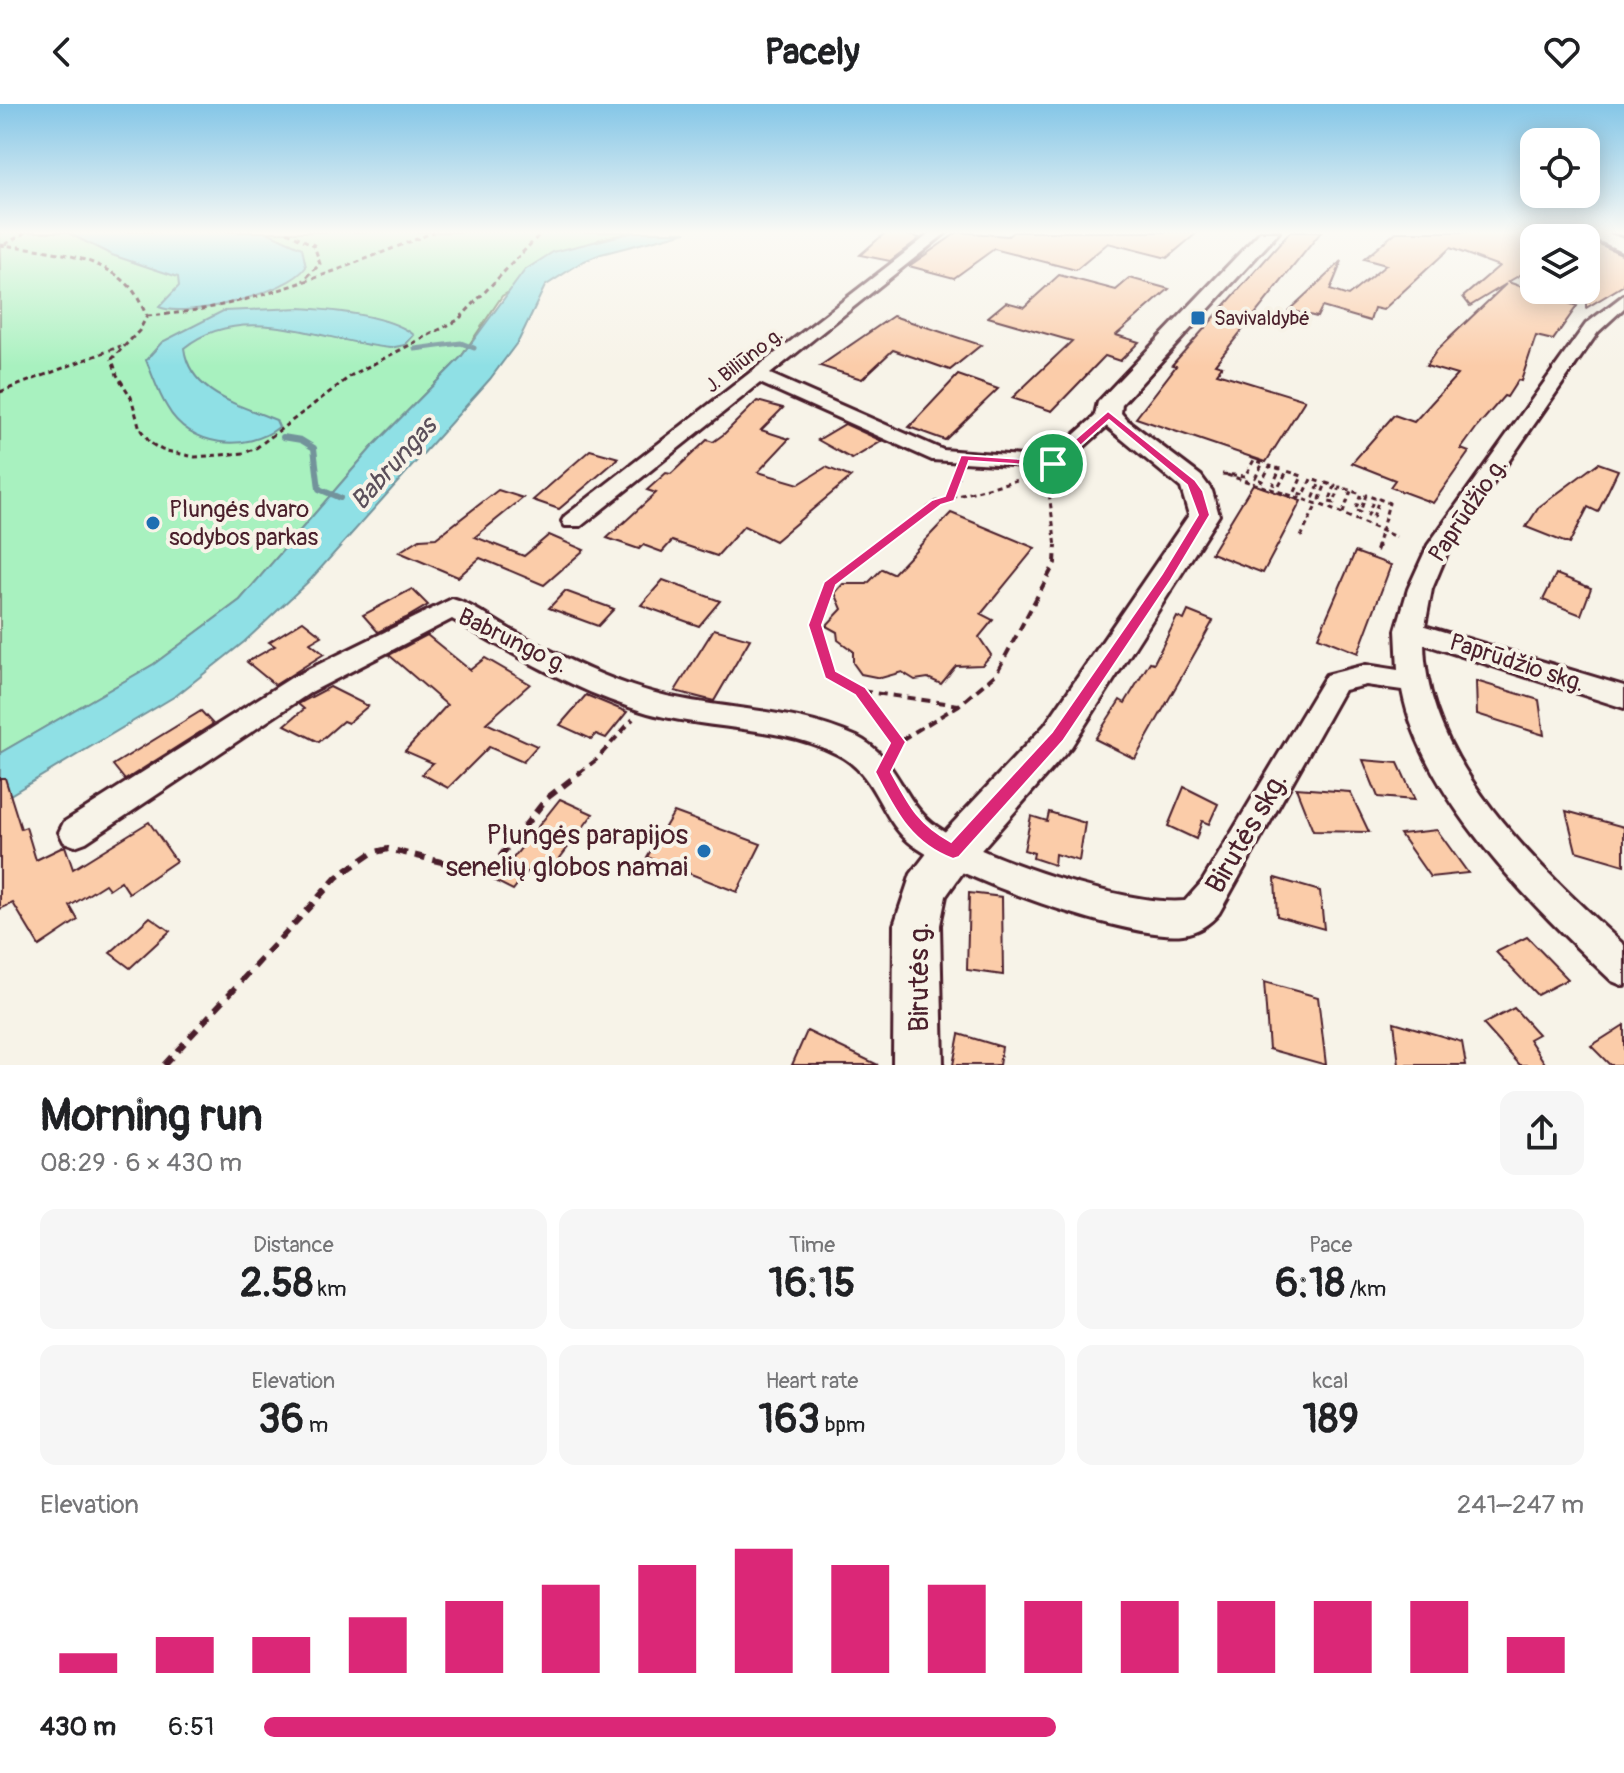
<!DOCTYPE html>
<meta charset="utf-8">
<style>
:root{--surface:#fff;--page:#f6f6f6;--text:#202124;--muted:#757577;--accent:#db2777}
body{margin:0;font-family:Pangolin,sans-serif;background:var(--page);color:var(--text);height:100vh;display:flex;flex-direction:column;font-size:30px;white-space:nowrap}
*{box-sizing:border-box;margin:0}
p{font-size:26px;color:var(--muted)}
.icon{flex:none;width:44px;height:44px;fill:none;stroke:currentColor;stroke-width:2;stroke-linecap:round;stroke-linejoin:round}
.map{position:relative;height:961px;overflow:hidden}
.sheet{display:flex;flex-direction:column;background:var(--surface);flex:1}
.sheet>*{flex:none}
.controls{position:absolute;left:1520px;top:24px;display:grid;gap:16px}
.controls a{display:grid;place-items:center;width:80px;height:80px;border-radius:16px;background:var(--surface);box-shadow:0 4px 20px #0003;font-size:40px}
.pin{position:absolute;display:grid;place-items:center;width:68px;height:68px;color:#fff;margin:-34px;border:4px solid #fff;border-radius:50%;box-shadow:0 2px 8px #0007}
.round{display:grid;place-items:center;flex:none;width:84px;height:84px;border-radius:16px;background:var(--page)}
.overview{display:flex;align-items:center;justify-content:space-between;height:136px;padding:0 40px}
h1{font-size:44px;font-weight:700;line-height:60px}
.stats{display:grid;grid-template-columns:repeat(3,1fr);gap:12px;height:136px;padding:8px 40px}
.stats div{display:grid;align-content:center;border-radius:16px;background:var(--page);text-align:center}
.stats b{font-size:40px;font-weight:700}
.stats small{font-size:22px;font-weight:400}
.stats p{font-size:22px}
.chart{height:224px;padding:16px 40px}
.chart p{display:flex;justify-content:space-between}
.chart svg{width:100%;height:144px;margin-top:8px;stroke:var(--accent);stroke-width:6}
ul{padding:0 40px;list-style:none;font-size:26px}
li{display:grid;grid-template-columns:128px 96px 1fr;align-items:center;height:60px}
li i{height:20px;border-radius:10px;background:var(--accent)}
header{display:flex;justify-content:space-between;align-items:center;height:104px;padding:0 40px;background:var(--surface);font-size:36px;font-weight:700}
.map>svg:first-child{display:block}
.green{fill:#a8f1bf;stroke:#798875;stroke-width:2}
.water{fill:#8fe0e5;stroke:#73939b;stroke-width:2}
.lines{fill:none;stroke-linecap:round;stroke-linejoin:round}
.stream-far1{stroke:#73939b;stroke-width:5}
.stream{stroke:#73939b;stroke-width:6}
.building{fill:#fbcca9;stroke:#4a1f2b;stroke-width:2}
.street-casing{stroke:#4a1f2b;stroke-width:6}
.secondary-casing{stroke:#4a1f2b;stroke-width:6}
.path-far2{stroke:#4a1f2b;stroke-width:3;stroke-dasharray:5 4;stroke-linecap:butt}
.path-far1{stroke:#4a1f2b;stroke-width:4;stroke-dasharray:9 6;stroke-linecap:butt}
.path{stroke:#4a1f2b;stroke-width:6;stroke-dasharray:11 8;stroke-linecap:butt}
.street{fill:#f7f3e8;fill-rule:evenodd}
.secondary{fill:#f7f3e8;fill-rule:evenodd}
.route{fill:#db2777;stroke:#fff;stroke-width:2;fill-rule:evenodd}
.poi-dot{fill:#1f6fb2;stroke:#f7f3e8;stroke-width:3}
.labels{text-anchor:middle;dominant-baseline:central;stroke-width:8;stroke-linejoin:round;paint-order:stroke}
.far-poi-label{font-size:20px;fill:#4a1f2b;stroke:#f7f3e8;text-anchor:start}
.far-street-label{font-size:20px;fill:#4a1f2b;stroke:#f7f3e8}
.poi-label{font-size:24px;fill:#4a1f2b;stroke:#f7f3e8;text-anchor:start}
.street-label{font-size:24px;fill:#4a1f2b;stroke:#f7f3e8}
.water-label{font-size:26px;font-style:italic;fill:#5b4f5a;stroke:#f7f3e8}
.near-street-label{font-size:28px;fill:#4a1f2b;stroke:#f7f3e8}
.near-poi-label{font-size:28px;fill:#4a1f2b;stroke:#f7f3e8;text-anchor:end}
</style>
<header><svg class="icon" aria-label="back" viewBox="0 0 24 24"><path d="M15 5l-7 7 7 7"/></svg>Pacely<svg class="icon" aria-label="heart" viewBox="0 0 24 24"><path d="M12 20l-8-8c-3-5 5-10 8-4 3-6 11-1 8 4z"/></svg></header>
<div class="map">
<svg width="1624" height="961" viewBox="0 0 1624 961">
<rect width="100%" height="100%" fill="#f7f3e8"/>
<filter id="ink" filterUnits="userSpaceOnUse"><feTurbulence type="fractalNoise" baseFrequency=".0125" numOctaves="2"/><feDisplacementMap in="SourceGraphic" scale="16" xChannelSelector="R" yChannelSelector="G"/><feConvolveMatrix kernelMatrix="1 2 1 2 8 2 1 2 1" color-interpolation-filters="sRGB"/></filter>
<g filter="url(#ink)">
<polygon class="green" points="0,128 634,128 600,135 502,192 461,253 373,342 240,496 154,560 0,649"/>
<g class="water">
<path d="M66,128H267L302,144L306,163C289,189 185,215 159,203L179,182L178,173L112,151Z"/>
<polygon points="634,128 686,128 601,150 582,158 545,182 519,236 490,275 311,475 244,538 177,591 0,697 0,649 154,560 240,496 373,342 461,253 525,166 553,148"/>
<path d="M300,204C332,206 390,211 414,231L405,241L390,244C324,238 243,196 184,244C190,290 240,301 276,316L279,323C246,349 189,343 167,303C158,289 153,272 146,256L162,238L223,207Z"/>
</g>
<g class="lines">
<polyline class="stream-far1" points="415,245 461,239 474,244"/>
<polyline class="stream" points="283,333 301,336 314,344 319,385 340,394"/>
</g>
<g class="building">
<polygon points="886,128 901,129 920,134 890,157 860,151"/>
<polygon points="958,128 1008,132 1013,128 1198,128 1167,154 1108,139 1076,166 994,145 954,174 909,162"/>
<polygon points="1290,128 1321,128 1215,260 1222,262 1217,269 1305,296 1266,358 1136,314 1176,262 1172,261"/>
<polygon points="1396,128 1576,128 1583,133 1534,134 1534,163 1508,178 1577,202 1553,236 1536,232 1521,277 1518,276 1507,293 1504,292 1477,323 1461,345 1469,348 1433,399 1390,383 1395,376 1352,359 1394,311 1414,318 1457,271 1426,262 1437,246 1506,180 1470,202 1463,193 1499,162 1450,144 1383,206 1374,204 1370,217 1322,203 1317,213 1289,206 1342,157 1330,186 1348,192 1386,161 1364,155"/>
<polygon points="1586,134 1624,151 1624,181 1586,204"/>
<polygon points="1059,171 1116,186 1130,174 1169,185 1116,231 1139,238 1120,257 1105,252 1052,307 1012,294 1072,237 988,213 1006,198 1024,203"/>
<polygon points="893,212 981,241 950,266 893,246 862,275 820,262"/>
<polygon points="958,271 998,285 945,336 909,323"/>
<polygon points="757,297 783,304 761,326 789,335 758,368 799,380 826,363 851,373 775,437 744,422 717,452 672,437 662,448 643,441 639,445 607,434 656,389 647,386 666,369 671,370 707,336 713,338 724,330"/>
<polygon points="845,320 882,337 852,355 818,336"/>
<polygon points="590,346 619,354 559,405 533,396"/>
<polygon points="1598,359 1618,366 1598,408 1588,403 1569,440 1526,423 1539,403"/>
<polygon points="1253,380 1301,397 1263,469 1211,449"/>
<polygon points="498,386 523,394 475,433 524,452 549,431 584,446 544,481 480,454 458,473 399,448 420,435 436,434"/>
<polygon points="951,409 1035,444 981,510 993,516 979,533 991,551 982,561 956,562 941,580 928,574 915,576 902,568 881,574 861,570 853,559 853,547 838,536 837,528 826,522 842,505 835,489 843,480 867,480 882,465 893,470"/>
<polygon points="1355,448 1391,461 1358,549 1318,533"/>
<polygon points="1556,470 1591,484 1581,511 1543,496"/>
<polygon points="663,476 720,497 699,522 641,501"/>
<polygon points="412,485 428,501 406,514 378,528 363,511"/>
<polygon points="565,487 614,505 598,522 549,504"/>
<polygon points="1188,507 1213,517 1135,655 1095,635 1120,596 1125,599 1150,558 1154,559 1177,513 1184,516"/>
<polygon points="303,517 322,532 310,539 324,550 275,581 247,558 275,542 269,538"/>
<polygon points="714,525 750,535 714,597 675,587"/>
<polygon points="427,531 470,566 485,554 530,580 486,619 537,642 523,658 489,643 448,684 422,670 433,659 405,647 447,601 389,551"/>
<polygon points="1476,577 1539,596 1544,631 1477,610"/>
<polygon points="330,583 368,602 348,619 343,617 319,638 285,621 304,605 298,600"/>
<polygon points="586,591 627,608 606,634 596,630 591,635 560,621"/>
<polygon points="201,607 213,620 125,676 113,661"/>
<polygon points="1363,656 1398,659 1415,696 1378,693"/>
<polygon points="0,674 5,674 21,725 26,723 36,756 65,742 73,765 149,718 176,757 129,789 121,777 109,785 105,780 70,802 78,816 39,842 13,799 0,805"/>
<polygon points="1184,683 1218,700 1209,720 1202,717 1196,735 1168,722"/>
<polygon points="1296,684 1350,688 1369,728 1313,727"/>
<polygon points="560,695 593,710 551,766 535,758 513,786 495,777"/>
<polygon points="1566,707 1624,723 1624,761 1576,747"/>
<polygon points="674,708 761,740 737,788 647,753"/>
<polygon points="1049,708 1085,719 1079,757 1055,750 1054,761 1033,754 1034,749 1024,746 1031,712 1047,717"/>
<polygon points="1437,726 1468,769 1430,773 1400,730"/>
<polygon points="1275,774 1320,787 1324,825 1277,812"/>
<polygon points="969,789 1002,793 1003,871 967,866"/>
<polygon points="150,813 170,827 130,864 110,849"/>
<polygon points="1527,833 1568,875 1537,891 1496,848"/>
<polygon points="1264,878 1318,893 1326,961 1269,945"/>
<polygon points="1514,904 1538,930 1529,935 1546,961 1520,961 1483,920"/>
<polygon points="1394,918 1462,938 1466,961 1399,961"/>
<polygon points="1624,921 1624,961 1610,961 1591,942"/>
<polygon points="807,927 878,961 792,961"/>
<polygon points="959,930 1002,943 999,961 953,961"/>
</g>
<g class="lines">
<defs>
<g id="street">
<polygon points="932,128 947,128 770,270 943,346 1048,354 1101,307 1115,307 1115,315 1060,364 932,356 760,279 581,422 565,422 562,417 565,412"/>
<path d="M1624,191V204L1598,228L1450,442L1432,485L1425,522L1624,582V604L1424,540C1426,660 1541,765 1624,841V882L1612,877C1534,803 1423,696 1402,586L1366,581L1344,586L1219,809C1210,820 1197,828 1183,830C1131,837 949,772 909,738C879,712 876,669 837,650C779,621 710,626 648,609C578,589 515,551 452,515L311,588L86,738L75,742L64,738L59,728L64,718L291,574L452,495C473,501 492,515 511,526C551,547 590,568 632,582C706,608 786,600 857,633C896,652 901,694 932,719C976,753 1130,803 1185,797L1202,778L1326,571L1366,561L1398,566L1396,526L1408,485L1428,441L1586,220Z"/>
</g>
<g id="secondary">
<polygon points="1260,128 1279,128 1122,300 1121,309 1127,316 1201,372 1212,387 1219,411 1071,643 968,761 946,792 940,821 943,961 893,961 894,821 911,770 938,735 1045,621 1189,411 1181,384 1099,316 1095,311 1098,298"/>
<polygon points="1579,128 1604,128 1624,135 1624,148"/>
</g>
</defs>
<use href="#street" class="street-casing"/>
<use href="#secondary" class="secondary-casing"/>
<g class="path-far2">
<polyline points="287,128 314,141 320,160 303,177"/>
<polyline points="5,140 27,128"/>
<path d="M0,141C41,145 102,151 131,184C138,192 142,203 147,212L139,227L112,255L117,271L131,293L140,325L150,339L162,346L195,353L244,349L256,344L352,271L458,216L542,128"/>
<path d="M147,212C249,205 340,165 434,128"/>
<polyline points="0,288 121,242"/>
<polyline points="1222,370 1245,372 1254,356 1263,359 1255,374 1262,377 1270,362 1280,365 1273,380 1279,382 1287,367 1302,372 1295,388 1304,391 1311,375 1320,378 1314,393 1320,395 1326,379 1335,382 1329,398 1334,399 1340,383 1361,390 1355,407 1360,408 1366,391 1374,394 1368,411 1373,413 1379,395 1389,399 1377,443"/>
<polyline points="1227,371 1324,402 1396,433"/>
<polyline points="1041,376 1048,381 1056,443"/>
<polyline points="950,394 959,370"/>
<polyline points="1343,409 1351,387"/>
<polyline points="1301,433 1317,400"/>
<polyline points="877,443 936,398 1021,375"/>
</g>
<g class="path-far1">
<polyline points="880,441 831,478 815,521 830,570 860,587 959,601"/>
<polyline points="1376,447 1378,441"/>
<polyline points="862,589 898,638"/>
<polyline points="894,648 898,638 959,601 996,570 1055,459 1056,441"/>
<polyline points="578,670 596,656 633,615"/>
</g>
<polyline class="path" points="164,961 337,773 372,749 388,745 487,769 547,694 581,668"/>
<use href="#street" class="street"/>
<use href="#secondary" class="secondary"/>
</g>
</g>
<linearGradient id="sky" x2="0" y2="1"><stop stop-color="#84c6e7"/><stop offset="0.49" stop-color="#fbfaf5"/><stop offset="1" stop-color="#fbfaf5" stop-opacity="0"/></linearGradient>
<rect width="1624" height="262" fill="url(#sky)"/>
<path class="route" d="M1108,307L1195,376L1203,387L1210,411L1171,476L1063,637L959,753L953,755C910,739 895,706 875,668L890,639L855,591L825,574L808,521L824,478L932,396L945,392L961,351L1050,357ZM1109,316L1187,381L1198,411L1162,470L1052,628L951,738C917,719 909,701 891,668L906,638L903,634L865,583L836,567L822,521L836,481L941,401L954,397L969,357L1057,363Z"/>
<g class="poi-dot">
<rect x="1190" y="206" width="16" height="16" rx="4"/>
<circle cx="153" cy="419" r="8"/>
<circle cx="704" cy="747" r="8"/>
</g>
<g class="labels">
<g class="far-poi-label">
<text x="1214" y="214">Savivaldybė</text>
</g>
<g class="far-street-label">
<text transform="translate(744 256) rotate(-38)">J. Biliūno g.</text>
</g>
<g class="poi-label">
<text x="169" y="405">Plungės dvaro<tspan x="169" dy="28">sodybos parkas</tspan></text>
</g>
<g class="street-label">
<text transform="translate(1468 406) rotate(-56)">Paprūdžio g.</text>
<text transform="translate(513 537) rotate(26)">Babrungo g.</text>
<text transform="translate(1517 559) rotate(18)">Paprūdžio skg.</text>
</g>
<g class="water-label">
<text transform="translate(394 360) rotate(-48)">Babrungas</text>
</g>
<g class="near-street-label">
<text transform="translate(1247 729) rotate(-60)">Birutės skg.</text>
<text transform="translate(919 873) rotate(-90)">Birutės g.</text>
</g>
<g class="near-poi-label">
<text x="688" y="731">Plungės parapijos<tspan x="688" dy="32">senelių globos namai</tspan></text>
</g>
</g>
</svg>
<div class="controls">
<a><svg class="icon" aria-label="locate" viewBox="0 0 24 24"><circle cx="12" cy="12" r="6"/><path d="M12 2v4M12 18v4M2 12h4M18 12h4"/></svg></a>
<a><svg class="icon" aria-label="layers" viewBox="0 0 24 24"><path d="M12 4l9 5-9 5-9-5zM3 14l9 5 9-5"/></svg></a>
</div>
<div class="pin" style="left:1053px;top:360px;background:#1e9e55"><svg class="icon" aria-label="arrive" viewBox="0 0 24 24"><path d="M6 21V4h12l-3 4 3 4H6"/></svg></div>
</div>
<section class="sheet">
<div class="overview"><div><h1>Morning run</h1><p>08:29 · 6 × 430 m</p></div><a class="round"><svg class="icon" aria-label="share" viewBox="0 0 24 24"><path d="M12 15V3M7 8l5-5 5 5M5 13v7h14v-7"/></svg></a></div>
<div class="stats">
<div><p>Distance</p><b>2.58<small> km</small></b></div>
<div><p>Time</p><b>16:15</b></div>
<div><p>Pace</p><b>6:18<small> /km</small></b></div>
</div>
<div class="stats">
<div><p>Elevation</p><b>36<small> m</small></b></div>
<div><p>Heart rate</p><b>163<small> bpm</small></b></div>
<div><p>kcal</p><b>189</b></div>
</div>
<div class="chart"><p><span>Elevation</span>241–247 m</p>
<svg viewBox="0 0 160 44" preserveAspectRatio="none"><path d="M5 44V38M15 44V33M25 44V33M35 44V27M45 44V22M55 44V17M65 44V11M75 44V6M85 44V11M95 44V17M105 44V22M115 44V22M125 44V22M135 44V22M145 44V22M155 44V33"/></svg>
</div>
<ul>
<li><b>430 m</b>6:51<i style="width:60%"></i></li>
</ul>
</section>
